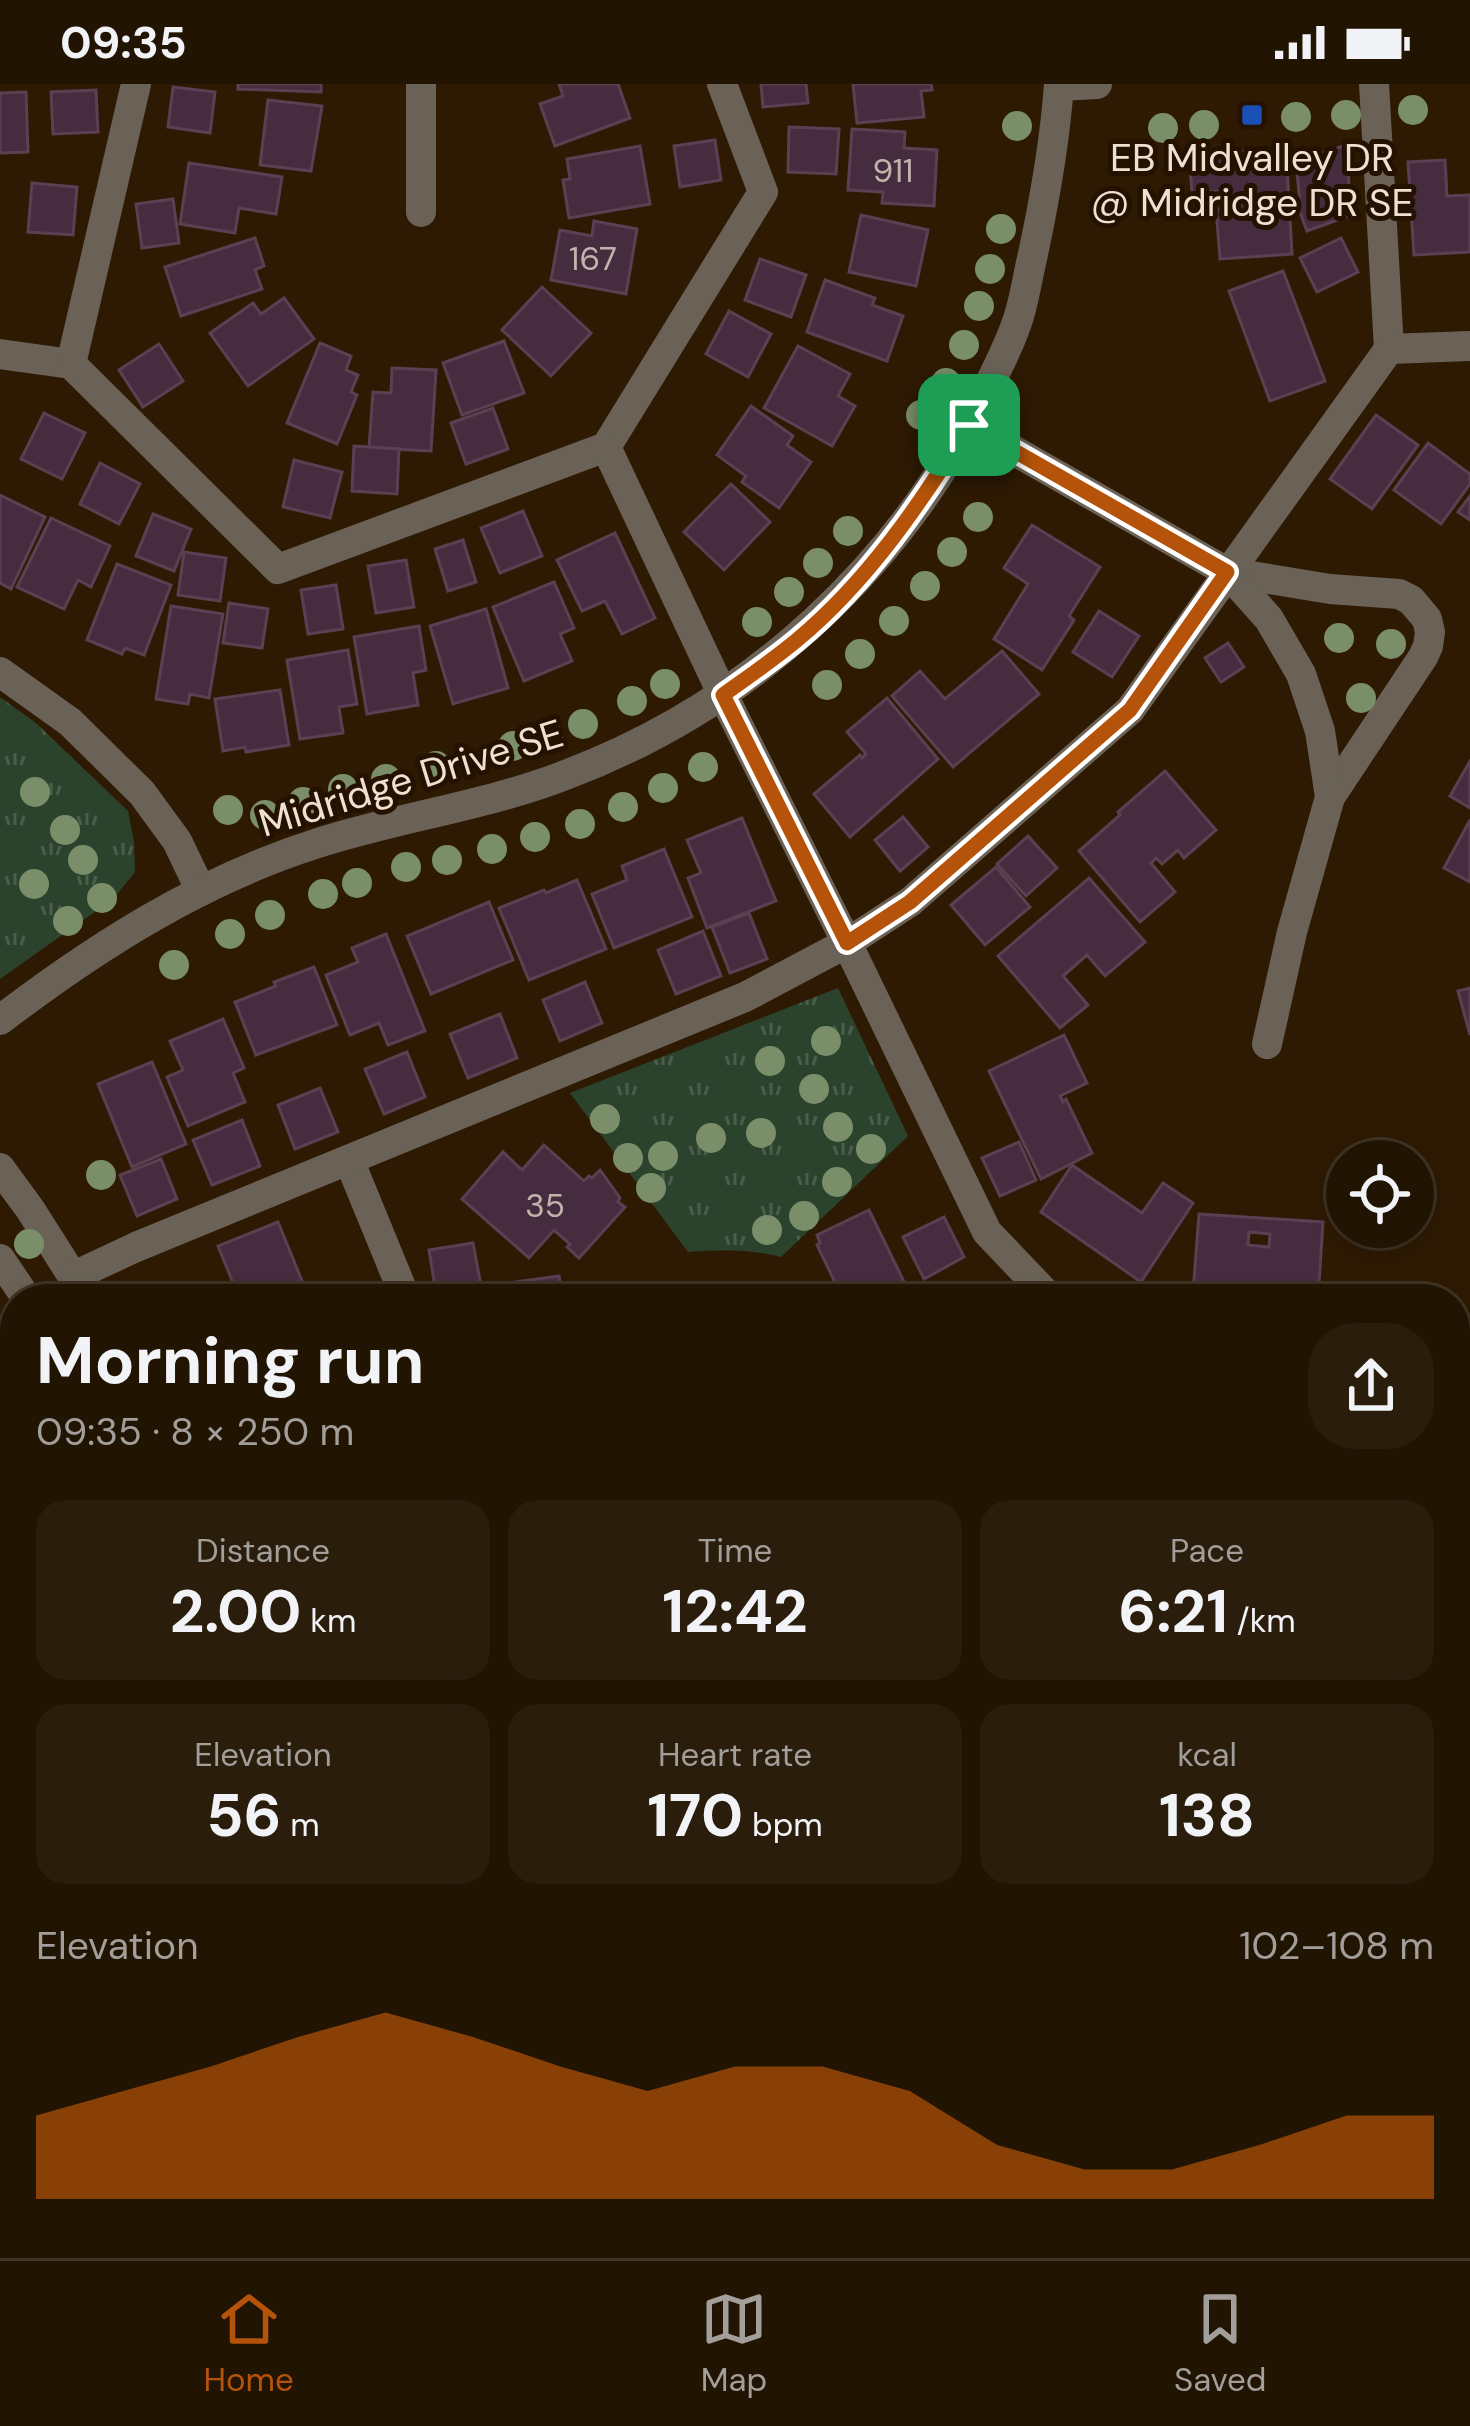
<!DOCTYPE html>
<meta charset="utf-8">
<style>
:root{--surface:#221402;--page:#2a1d0c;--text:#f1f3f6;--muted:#a29e99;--line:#3f3324;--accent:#b45309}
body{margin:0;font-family:"DM Sans",sans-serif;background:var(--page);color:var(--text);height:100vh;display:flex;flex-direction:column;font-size:45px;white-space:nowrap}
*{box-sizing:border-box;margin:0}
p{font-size:39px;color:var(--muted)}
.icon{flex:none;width:66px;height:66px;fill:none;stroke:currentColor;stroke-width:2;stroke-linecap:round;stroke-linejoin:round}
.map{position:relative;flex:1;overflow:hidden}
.sheet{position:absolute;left:0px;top:1200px;width:1470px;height:975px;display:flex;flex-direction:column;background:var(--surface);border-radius:48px 48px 0 0;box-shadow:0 6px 18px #0003,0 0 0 3px var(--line)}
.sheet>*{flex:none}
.tools{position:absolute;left:1326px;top:1056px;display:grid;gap:24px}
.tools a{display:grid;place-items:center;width:108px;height:108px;border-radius:50%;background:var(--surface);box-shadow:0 6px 18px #0003,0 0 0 3px var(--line);font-size:60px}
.pin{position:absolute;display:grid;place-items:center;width:102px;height:102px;color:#fff;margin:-51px;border-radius:24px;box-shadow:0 6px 18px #0006}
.round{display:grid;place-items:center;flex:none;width:126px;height:126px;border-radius:48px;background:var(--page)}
.headline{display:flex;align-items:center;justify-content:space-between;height:204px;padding:0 36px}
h1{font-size:66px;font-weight:700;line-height:90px}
.figures{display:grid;grid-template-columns:repeat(3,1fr);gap:18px;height:204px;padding:12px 36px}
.figures div{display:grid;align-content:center;border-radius:30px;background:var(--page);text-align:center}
.figures b{font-size:60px;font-weight:700}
.figures small{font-size:33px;font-weight:400}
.figures p{font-size:33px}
.chart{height:336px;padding:24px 36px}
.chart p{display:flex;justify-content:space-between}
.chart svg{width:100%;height:216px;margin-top:12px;fill:var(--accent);opacity:.7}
.status{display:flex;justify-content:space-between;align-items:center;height:84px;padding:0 60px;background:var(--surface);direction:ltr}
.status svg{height:33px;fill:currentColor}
.tab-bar{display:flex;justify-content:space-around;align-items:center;height:168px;border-top:3px solid var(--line);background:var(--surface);font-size:33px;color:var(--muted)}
.tab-bar a{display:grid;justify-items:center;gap:6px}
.tab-bar .on{color:var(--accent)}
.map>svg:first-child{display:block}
.grass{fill:url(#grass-tufts)}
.water{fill:#000e17}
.building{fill:#462c3f;stroke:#5b3f53;stroke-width:3;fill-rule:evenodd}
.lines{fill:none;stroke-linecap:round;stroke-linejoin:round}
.minor{stroke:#6a6256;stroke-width:30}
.tree{fill:#7a8f69}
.route-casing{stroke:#fff;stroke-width:24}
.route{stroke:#b45309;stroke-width:15}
.transit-dot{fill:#1a4fb4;stroke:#241100;stroke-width:4.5}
.labels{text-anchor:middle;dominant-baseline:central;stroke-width:10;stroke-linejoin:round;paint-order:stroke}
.number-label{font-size:33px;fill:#c4b3ad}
.poi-label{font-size:39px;fill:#eee0d2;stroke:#241100}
.street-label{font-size:39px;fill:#eee0d2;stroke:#241100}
</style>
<div class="status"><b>09:35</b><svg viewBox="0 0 49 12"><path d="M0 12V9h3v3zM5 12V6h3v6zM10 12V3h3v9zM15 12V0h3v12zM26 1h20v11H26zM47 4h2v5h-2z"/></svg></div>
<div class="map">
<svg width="1470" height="2174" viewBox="0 0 1470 2174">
<defs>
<pattern id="grass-tufts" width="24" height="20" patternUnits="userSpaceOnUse" patternTransform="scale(3)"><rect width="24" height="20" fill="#2b432d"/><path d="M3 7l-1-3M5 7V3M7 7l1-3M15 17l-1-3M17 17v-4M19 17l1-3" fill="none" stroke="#4a5e4b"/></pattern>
</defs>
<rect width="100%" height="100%" fill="#2e1a03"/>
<g class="grass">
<polygon points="0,613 36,639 128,727 134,758 135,788 113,815 0,895"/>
<path d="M838,904L908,1052L781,1173C749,1165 721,1165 688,1168L570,1009Z"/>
<polygon points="15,1337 15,1462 0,1470 0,1345"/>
<polygon points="598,2160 934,2160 974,2174 590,2174"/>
</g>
<polygon class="water" points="0,1910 15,1912 15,2160 267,2160 278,2174 0,2174"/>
<g class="building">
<polygon points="238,0 321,0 321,8 238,5"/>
<polygon points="559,0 618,0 630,34 555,62 540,20 563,12"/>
<polygon points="761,0 806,0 808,19 763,23"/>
<polygon points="853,0 931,0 932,6 921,7 924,33 857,39"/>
<polygon points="173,3 215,8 210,49 168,43"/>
<polygon points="96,6 98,48 53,50 51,8"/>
<polygon points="26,8 28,68 0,69 0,9"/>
<polygon points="268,16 322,22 311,87 260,81"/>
<polygon points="789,43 839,45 836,90 788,88"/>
<polygon points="852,45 905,48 904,64 937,66 934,122 882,119 883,108 848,106"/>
<polygon points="715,56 721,96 680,103 674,62"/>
<polygon points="1346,61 1349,101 1341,104 1351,131 1307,147 1297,120 1300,119 1296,78"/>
<polygon points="640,62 650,120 569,134 563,96 570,95 567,75"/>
<polygon points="1286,65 1292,170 1220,175 1216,125 1228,124 1226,107 1192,109 1189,71"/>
<polygon points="1445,76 1447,112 1470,111 1470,168 1414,171 1408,78"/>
<polygon points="189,79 282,93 276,130 239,124 235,149 180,140"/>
<polygon points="32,99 77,103 73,151 28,148"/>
<polygon points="173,115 179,159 142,164 136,120"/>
<polygon points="861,131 928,146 916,202 849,188"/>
<polygon points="594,137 637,145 626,210 551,196 560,146 592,152"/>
<polygon points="255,154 264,182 255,186 262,205 181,232 165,183"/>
<polygon points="1341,154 1358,188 1317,208 1300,174"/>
<polygon points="760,175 806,191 791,233 745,216"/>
<polygon points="1283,187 1325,297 1270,317 1229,207"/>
<polygon points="825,196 875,214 872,221 903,232 887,277 807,248"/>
<polygon points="542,203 591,249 551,292 502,246"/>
<polygon points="284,214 314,255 248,302 210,249 253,219 261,230"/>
<polygon points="729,227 771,250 748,293 706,270"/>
<polygon points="504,257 524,309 462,331 443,279"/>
<polygon points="320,259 351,272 346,286 358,291 351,308 357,311 337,360 287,339"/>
<polygon points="159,260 183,297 143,323 119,286"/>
<polygon points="798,262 850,290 838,312 855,322 832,362 764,324"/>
<polygon points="392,284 436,286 431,367 369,364 373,308 391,309"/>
<polygon points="751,322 793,352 787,361 811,378 779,424 742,398 746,392 717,371"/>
<polygon points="493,324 508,365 466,380 451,339"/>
<polygon points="44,329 85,349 62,395 21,375"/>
<polygon points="1376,331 1418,361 1372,425 1330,395"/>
<polygon points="1428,359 1470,390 1470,400 1441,440 1394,406"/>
<polygon points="354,362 399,365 397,410 352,407"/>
<polygon points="294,376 342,388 330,434 283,423"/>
<polygon points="100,379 140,400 119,440 80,420"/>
<polygon points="731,400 770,438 724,486 684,448"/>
<polygon points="0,411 45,433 11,505 0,499"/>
<polygon points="1470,412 1470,436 1458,428"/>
<polygon points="523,427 542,472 500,489 481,444"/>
<polygon points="153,430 191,445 174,487 136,472"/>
<polygon points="51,434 110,462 91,503 78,496 64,525 17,503"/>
<polygon points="1032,441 1100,483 1069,532 1074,536 1042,586 994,555 1028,500 1004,484"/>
<polygon points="615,449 655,534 622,550 605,517 582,527 557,476"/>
<polygon points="463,456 476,498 448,507 435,465"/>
<polygon points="184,468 226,474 220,517 178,511"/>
<polygon points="406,476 414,523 376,529 368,482"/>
<polygon points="117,480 171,501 144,571 125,564 122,570 87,556"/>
<polygon points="554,498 574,544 560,550 572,577 524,597 493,523"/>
<polygon points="336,501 343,545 308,550 301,506"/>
<polygon points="229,519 268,525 262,564 223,559"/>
<polygon points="171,522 223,530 209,614 190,610 188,620 156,615"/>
<polygon points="486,525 508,604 453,620 430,542"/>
<polygon points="1099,527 1139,552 1112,593 1073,568"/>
<polygon points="419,542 426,586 413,589 418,621 367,630 354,553"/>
<polygon points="1228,559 1244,583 1221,598 1205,574"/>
<polygon points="348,566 357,620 339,623 343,649 300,655 287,576"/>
<polygon points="1002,567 1039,610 953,683 892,612 920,587 945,615"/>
<polygon points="280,606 289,661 246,668 245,663 223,667 215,615"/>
<polygon points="887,614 938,675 850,753 814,710 860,671 862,674 866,670 847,648"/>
<polygon points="1470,677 1470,724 1450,712"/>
<polygon points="1165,687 1216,746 1184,774 1178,766 1162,780 1156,774 1151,779 1175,808 1140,838 1079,767 1120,731 1118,728"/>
<polygon points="903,733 928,763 900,787 875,756"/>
<polygon points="742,734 776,817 707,844 688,794 701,789 687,756"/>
<polygon points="1470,736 1470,798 1444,784"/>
<polygon points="1028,752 1057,784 1026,812 997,780"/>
<polygon points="664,765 692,833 614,864 592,810 627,796 622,782"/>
<polygon points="996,783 1030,823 985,861 951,821"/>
<polygon points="1089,794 1145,858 1105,892 1087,871 1063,892 1088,921 1060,944 998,872"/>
<polygon points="577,796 606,865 529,896 499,824 544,806 546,809"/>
<polygon points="489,818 513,876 431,910 407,852"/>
<polygon points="749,829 767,875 730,889 712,843"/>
<polygon points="703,847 721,892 676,910 658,866"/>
<polygon points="386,850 425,947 388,961 379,939 350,951 326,891 358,878 352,864"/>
<polygon points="314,883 337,941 256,971 235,918 276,902 274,898"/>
<polygon points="585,898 602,939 560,957 543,916"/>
<polygon points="1470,904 1470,951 1458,907"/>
<polygon points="500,930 517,974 468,994 450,950"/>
<polygon points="223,935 244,984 233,989 245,1018 188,1042 167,993 183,986 170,957"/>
<polygon points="1064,951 1087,999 1060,1012 1063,1018 1066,1015 1092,1069 1041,1095 989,987"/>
<polygon points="407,968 425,1013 384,1030 365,985"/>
<polygon points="152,978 186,1060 132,1083 98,1000"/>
<polygon points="320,1004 338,1048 295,1065 278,1021"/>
<polygon points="242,1036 260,1082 212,1101 193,1056"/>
<polygon points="1019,1058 1036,1096 1000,1112 982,1074"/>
<polygon points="544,1061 584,1097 589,1092 592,1094 600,1086 620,1114 618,1118 625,1123 579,1174 567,1163 570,1160 554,1146 529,1174 462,1115 503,1068 522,1086"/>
<polygon points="161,1075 177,1115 137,1132 120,1091"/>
<polygon points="1072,1081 1142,1129 1163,1099 1193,1119 1141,1198 1041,1128"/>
<polygon points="869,1126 909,1208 894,1215 843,1215 817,1161 820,1159 817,1151"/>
<path d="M1199,1130L1323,1138L1318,1215L1193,1209ZM1249,1148L1270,1150L1269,1163L1248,1161Z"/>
<polygon points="944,1133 964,1173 924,1195 903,1153"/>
<polygon points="278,1138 309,1214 207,1215 205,1210 233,1199 218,1162"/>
<polygon points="473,1159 482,1207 437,1215 429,1166"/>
<polygon points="559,1192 563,1215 496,1215 494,1201"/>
<polygon points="1146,1199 1169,1215 1134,1215"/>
<polygon points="15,1683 15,1730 0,1724"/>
<polygon points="1455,1704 1470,1705 1470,1766 1455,1765"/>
<polygon points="1455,1959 1464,1959 1461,2009 1468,2010 1464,2060 1455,2059"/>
<polygon points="384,2160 437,2160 426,2174 401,2174"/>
<polygon points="460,2160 583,2160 573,2174 450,2174"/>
</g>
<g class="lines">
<g class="minor">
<polyline points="421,0 421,128"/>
<polyline points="1374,0 1389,265"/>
<polyline points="1059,2 1097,0"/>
<polyline points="0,270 71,280 278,485 606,363 763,108 722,0"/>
<polyline points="71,280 136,0"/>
<polyline points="969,341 1227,488 1330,505 1399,510 1411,516 1427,535 1430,548 1428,562 1423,573 1330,713"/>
<polyline points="606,363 723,611 847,859 987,1148 1051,1215"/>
<polyline points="1227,488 1269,535 1301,590 1320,647 1330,713 1292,848 1267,960"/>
<polyline points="0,588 70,638 142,709 177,757 201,807"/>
<path d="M0,936C96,863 199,797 315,760C398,733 487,722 568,690C750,621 901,482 986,307C998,283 1011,258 1019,232C1025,212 1028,191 1033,170C1045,114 1055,57 1059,0"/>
<polyline points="349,1076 406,1215"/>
<polyline points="0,1084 30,1125 87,1215"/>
<polyline points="0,1175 27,1215"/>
<polyline points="74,1192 136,1163 745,913 847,859 910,818 1130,626 1389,265 1470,262"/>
<polyline points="1455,1347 1470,1353"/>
<polyline points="0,1522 15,1515"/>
<polyline points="1455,1594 1470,1594"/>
<polyline points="1455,1873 1470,1874"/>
<polyline points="666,2160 693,2174"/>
<polyline points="985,2160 1052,2174"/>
<polyline points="1454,2160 1470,2161"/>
<polyline points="628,2174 634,2160"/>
<polyline points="1143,2174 1144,2160"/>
</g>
</g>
<g class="tree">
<circle cx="1413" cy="26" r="15"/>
<circle cx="1346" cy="31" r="15"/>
<circle cx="1296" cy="33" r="15"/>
<circle cx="1204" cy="41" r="15"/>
<circle cx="1017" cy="42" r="15"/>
<circle cx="1163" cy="44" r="15"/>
<circle cx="1001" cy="145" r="15"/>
<circle cx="990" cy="185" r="15"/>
<circle cx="979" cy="222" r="15"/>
<circle cx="964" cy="261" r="15"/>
<circle cx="946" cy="299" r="15"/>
<circle cx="921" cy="331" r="15"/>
<circle cx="978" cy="433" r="15"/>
<circle cx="848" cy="447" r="15"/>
<circle cx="952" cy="468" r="15"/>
<circle cx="818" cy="479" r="15"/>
<circle cx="925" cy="502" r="15"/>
<circle cx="789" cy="508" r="15"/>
<circle cx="894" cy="537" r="15"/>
<circle cx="757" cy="538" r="15"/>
<circle cx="1339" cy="554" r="15"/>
<circle cx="1391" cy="560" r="15"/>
<circle cx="860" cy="570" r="15"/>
<circle cx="665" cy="600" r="15"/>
<circle cx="827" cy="601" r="15"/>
<circle cx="1361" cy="614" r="15"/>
<circle cx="632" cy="617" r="15"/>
<circle cx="583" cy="640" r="15"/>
<circle cx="548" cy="652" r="15"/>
<circle cx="513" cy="662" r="15"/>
<circle cx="436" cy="682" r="15"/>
<circle cx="703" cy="683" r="15"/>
<circle cx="386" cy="695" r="15"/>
<circle cx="663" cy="704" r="15"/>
<circle cx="343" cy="705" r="15"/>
<circle cx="35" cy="708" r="15"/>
<circle cx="303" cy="718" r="15"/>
<circle cx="623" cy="723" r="15"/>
<circle cx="228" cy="726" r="15"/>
<circle cx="265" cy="731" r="15"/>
<circle cx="580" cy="740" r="15"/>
<circle cx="65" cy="746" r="15"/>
<circle cx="535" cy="753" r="15"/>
<circle cx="492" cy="765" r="15"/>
<circle cx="83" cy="776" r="15"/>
<circle cx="447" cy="776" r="15"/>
<circle cx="406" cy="783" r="15"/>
<circle cx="357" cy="799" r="15"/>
<circle cx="34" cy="800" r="15"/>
<circle cx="323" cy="810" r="15"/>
<circle cx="102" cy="814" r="15"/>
<circle cx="270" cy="831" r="15"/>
<circle cx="68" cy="837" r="15"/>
<circle cx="230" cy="850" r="15"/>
<circle cx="174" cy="881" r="15"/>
<circle cx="826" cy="957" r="15"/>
<circle cx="770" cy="977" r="15"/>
<circle cx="814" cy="1005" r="15"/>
<circle cx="605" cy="1035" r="15"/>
<circle cx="838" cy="1043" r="15"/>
<circle cx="761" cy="1049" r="15"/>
<circle cx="711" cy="1054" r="15"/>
<circle cx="871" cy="1065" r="15"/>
<circle cx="663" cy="1072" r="15"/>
<circle cx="628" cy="1074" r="15"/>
<circle cx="101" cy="1091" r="15"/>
<circle cx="837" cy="1098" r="15"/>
<circle cx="651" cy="1104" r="15"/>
<circle cx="804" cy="1132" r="15"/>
<circle cx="767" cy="1146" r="15"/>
<circle cx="29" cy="1160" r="15"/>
</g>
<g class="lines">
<defs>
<path id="route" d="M969,341L1227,488L1130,626L910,818L847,859L723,611C748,593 773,576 797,556C867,498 922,418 969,341Z"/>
</defs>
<use href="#route" class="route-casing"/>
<use href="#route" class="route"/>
</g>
<rect class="transit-dot" x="1240" y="19" width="24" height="24" rx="6"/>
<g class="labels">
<g class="number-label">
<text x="893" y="86">911</text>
<text x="593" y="174">167</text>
<text x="545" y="1121">35</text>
</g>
<g class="poi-label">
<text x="1252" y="73">EB Midvalley DR<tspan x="1252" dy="45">@ Midridge DR SE</tspan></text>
</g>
<g class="street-label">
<text transform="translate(411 694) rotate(-17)">Midridge Drive SE</text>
</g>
</g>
</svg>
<div class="tools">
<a><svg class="icon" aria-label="locate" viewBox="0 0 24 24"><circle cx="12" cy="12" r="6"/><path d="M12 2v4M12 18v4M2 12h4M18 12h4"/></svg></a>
</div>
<div class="pin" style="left:969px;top:341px;background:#1e9e55"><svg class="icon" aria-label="arrive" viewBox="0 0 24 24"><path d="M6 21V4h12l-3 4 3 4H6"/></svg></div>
<section class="sheet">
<div class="headline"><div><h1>Morning run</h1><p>09:35 · 8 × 250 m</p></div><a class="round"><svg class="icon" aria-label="share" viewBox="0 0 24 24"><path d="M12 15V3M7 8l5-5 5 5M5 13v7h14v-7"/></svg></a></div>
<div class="figures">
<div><p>Distance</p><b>2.00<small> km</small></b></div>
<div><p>Time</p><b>12:42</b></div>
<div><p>Pace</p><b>6:21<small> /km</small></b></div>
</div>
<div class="figures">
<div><p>Elevation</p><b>56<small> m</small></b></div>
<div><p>Heart rate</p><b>170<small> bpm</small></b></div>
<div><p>kcal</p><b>138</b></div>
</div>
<div class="chart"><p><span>Elevation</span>102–108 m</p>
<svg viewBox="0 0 160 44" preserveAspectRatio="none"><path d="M0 44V27L10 22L20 17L30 11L40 6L50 11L60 17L70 22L80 17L90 17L100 22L110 33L120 38L130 38L140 33L150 27L160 27V44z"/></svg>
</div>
</section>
</div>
<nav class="tab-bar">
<a class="on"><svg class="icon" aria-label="home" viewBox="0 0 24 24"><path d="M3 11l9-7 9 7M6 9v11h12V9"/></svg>Home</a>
<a><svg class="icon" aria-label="map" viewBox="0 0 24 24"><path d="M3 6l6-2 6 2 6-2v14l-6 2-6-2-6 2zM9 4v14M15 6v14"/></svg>Map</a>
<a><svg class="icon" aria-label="saved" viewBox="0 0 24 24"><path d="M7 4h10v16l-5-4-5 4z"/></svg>Saved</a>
</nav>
